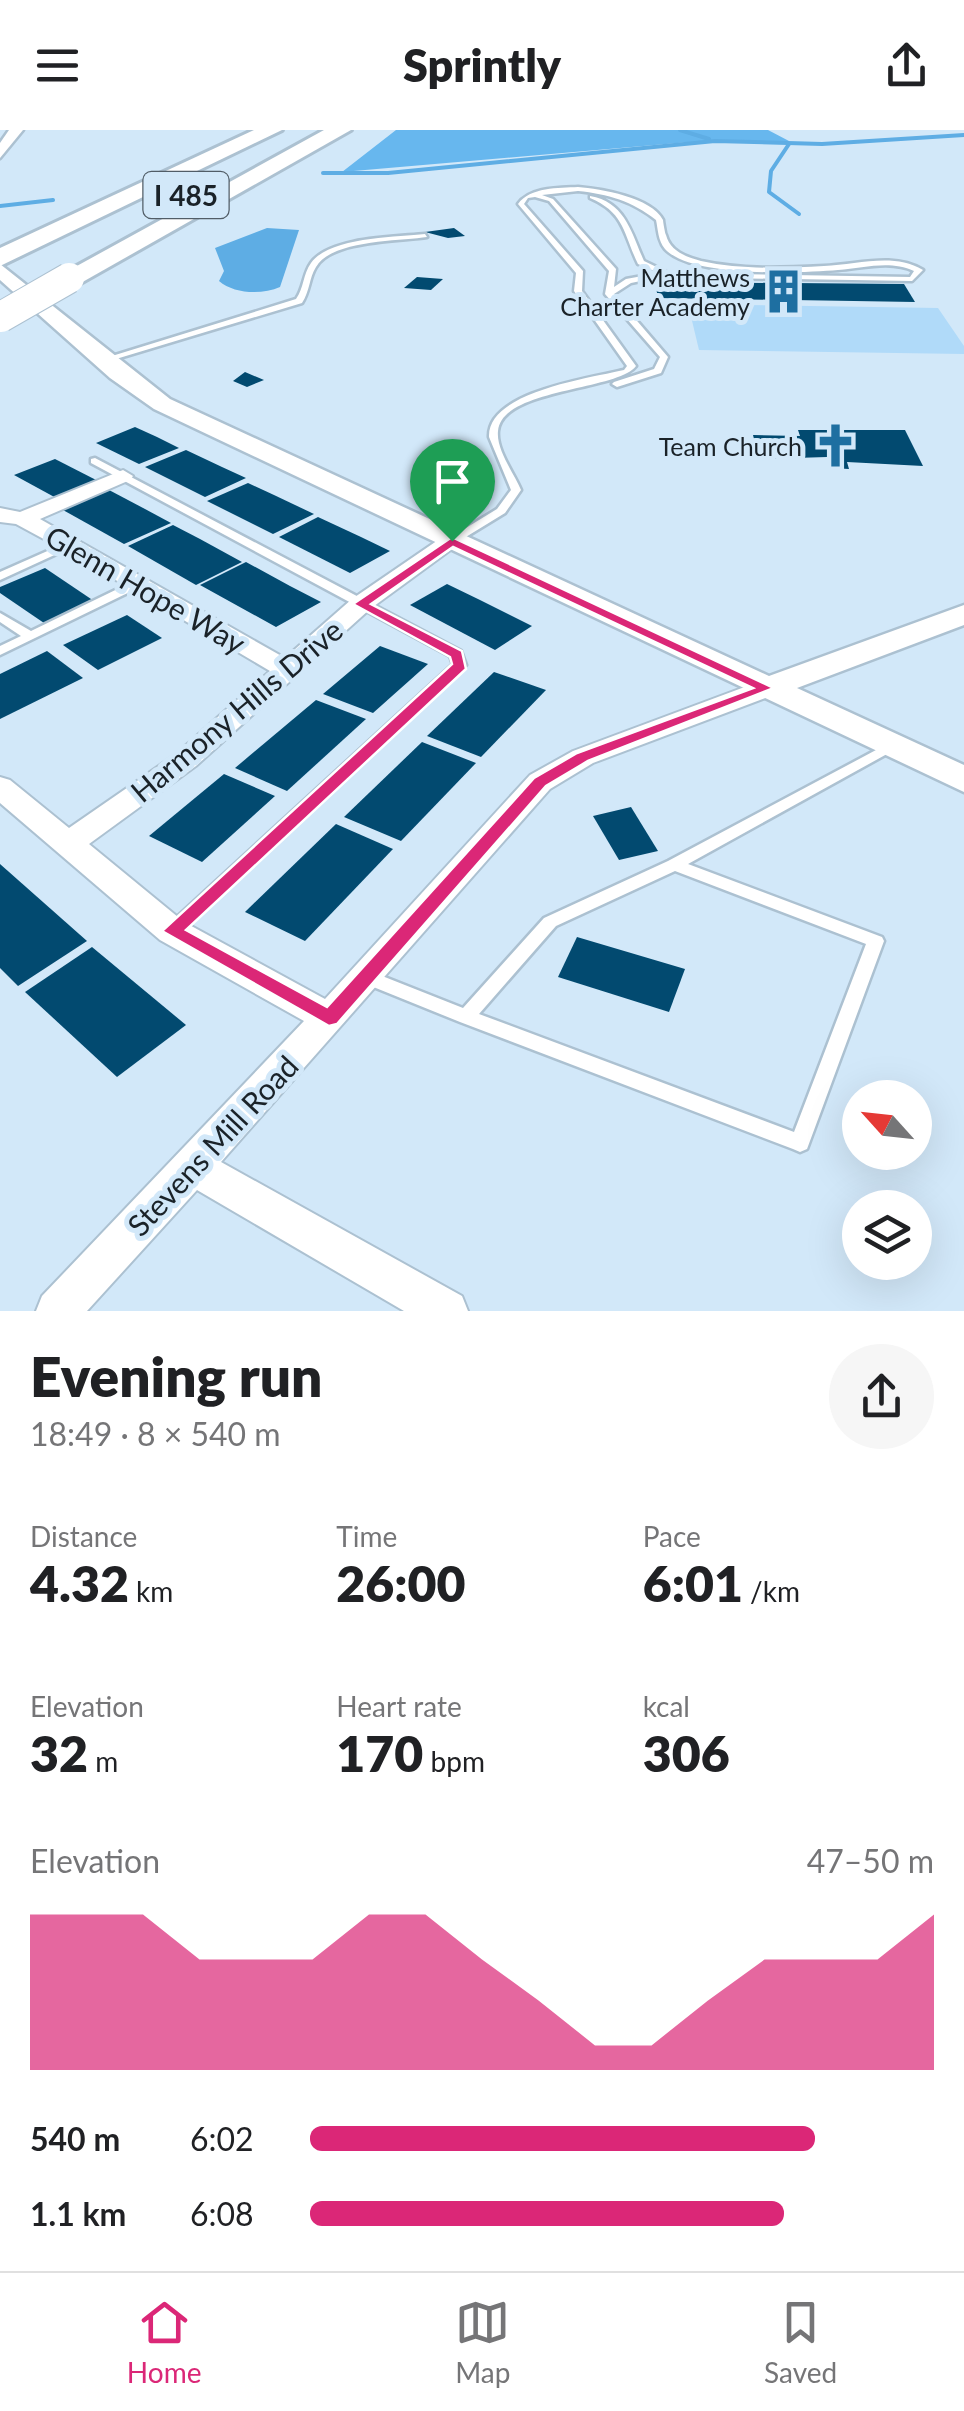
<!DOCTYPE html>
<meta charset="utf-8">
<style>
:root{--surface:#fff;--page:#f6f6f6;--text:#202124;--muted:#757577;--line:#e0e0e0;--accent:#db2777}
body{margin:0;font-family:Lato,sans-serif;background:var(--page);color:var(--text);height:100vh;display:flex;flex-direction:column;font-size:38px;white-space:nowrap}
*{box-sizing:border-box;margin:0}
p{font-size:32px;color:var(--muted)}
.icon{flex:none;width:55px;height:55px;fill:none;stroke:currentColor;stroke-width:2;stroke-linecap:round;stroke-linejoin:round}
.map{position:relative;height:1181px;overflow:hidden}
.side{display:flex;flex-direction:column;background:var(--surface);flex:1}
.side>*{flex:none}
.needle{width:65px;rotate:297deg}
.buttons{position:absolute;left:842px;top:950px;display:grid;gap:20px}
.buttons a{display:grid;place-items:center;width:90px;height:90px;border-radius:50%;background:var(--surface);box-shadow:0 10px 40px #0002;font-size:50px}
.pin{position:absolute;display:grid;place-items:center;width:85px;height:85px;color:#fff;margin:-102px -42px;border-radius:50% 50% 50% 0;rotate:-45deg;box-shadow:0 0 10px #0007}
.pin .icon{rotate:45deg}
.round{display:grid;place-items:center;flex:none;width:105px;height:105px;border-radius:52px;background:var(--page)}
.summary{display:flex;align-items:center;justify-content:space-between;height:170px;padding:0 30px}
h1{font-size:55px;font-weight:800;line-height:75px}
.figures{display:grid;grid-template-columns:repeat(3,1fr);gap:15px;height:170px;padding:10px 30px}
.figures div{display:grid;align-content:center}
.figures b{font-size:50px;font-weight:800}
.figures small{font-size:28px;font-weight:400}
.figures p{font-size:28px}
.chart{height:280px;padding:20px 30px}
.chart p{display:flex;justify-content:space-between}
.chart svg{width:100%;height:180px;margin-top:10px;fill:var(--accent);opacity:.7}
ul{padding:0 30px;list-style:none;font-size:32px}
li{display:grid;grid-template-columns:160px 120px 1fr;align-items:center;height:75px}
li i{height:25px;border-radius:12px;background:var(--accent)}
header{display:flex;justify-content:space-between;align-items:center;height:130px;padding:0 30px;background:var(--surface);font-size:45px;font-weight:800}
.tab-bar{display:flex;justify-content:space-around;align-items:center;height:140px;border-top:2px solid var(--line);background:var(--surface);font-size:28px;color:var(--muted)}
.tab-bar a{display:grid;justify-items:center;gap:5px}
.tab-bar .on{color:var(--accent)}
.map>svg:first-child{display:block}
.green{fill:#b0daf9}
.forest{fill:#67b7ee}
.water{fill:#5eade4}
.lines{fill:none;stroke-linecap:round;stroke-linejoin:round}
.stream{stroke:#5eade4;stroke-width:4}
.building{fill:#024a70}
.service-casing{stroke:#acc1d1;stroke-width:5}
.minor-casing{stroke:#acc1d1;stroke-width:4}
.tertiary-casing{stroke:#acc1d1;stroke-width:5}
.motorway-casing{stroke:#acc1d1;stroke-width:6}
.service{fill:#fff;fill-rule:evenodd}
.minor{fill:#fff;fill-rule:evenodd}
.tertiary{fill:#fff;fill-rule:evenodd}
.motorway{fill:#fff;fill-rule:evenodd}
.motorway-bridge-casing{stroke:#acc1d1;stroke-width:32;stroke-linecap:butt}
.motorway-bridge{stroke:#fff;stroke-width:30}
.route{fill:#db2777;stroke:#fff;stroke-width:2.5;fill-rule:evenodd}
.labels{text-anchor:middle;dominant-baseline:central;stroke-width:10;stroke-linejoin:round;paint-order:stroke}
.far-poi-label{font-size:25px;fill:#1a2228;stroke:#d2e8f9;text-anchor:end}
.shield{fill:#d2e8f9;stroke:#515d67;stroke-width:2.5}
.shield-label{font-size:28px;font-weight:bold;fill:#1a2228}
.street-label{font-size:30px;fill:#1a2228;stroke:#d2e8f9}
</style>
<header><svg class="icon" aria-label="menu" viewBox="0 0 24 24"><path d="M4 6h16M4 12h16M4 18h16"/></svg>Sprintly<svg class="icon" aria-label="share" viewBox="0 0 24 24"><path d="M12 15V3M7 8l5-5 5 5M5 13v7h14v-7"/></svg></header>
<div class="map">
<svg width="964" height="1181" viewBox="0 0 964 1181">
<rect width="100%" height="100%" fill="#d2e8f9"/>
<polygon class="green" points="688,174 938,178 964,216 964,224 699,220"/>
<polygon class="forest" points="396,0 768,0 789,11 689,12 342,42"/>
<path class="water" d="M267,98L299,100L280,157C262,165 234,164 219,151L224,141L215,118Z"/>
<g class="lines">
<g class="stream">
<polyline points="680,0 709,9"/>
<polyline points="789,14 771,41 769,62 799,84"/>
<polyline points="323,43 388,43 715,11 822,14 964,5"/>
<polyline points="0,76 53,70"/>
</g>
</g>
<g class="building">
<polygon points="454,98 465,106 448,108 425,102"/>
<polygon points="417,147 443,149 431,160 404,158"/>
<polygon points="655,152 904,154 915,172 658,168"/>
<polygon points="245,242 264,250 247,257 233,251"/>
<polygon points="135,297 157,307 179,318 139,334 96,313"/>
<polygon points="798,300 905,300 923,336 847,332 849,339 831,338 827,327 759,329 753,305 800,306"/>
<polygon points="186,320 222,337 246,348 205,367 145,337"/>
<polygon points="55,329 100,352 58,369 14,345"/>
<polygon points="248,353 274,365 314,384 273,404 207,371"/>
<polygon points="109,360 145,379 171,393 124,414 63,380"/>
<polygon points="318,387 361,407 390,421 350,443 279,407"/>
<polygon points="173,395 200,409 242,432 196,455 128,416"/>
<polygon points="246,432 290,456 321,472 276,497 200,455"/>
<polygon points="45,438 94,471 44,493 0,463 0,457"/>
<polygon points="447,454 480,470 532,496 495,520 410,475"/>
<polygon points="127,485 162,508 98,540 63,515"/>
<polygon points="380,516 428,534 373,583 323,564"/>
<polygon points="47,521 83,548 0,589 0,544"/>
<polygon points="494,542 546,560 481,627 427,606"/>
<polygon points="316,570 366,589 287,661 235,638"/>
<polygon points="422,612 476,633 401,711 344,687"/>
<polygon points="224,644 275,666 202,732 149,706"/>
<polygon points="631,677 658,721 619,730 593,686"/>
<polygon points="336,694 393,719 305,811 245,782"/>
<polygon points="0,734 87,811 18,856 0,838"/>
<polygon points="577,807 685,839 669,882 558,847"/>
<polygon points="92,817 186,895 117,947 25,862"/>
</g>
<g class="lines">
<defs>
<g id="service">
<path d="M578,57C601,59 651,67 663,90C663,91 665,104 666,105C670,121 686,127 701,131C741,140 784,138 824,136C857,135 893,122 923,140L912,151L660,147L631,153L614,164L668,227L661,243L617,257L612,254L614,252L654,239L660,227L605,164L609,141L549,71L535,67L528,68L524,74L583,141L582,161L636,236C617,261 502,258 498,301C496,320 514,343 521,360L505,383L456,413H448V409L497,379L511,360L489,307C487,262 590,248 624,240L627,236L574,161L576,143L518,74C530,57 559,58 578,57ZM578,61C608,64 632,71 656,90C658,99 658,111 665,119C692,148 800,143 838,140C864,138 890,130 914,141L910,147L669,143L644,131C631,102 625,72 590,66V68C625,83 623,103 638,134L659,143L626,149L614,157L616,139L553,69L542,65Z"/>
<path d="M425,104L427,107C400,111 331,110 316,137C309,148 310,161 302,173L106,232L99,230L296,169C304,158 303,144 311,133C329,107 396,107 425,104Z"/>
<polygon points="95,328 461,521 466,535 178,805 172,807 166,805 164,801 166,797 453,534 450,526 91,333 91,329"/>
<polygon points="70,411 76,414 74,416 0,450 0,442"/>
<polygon points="138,449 142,450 144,453 142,456 0,525 0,516 21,506 0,492 0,483 31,501"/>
<path d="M891,612L896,613L898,616L896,619L688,734L882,807L884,811L807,1019L800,1022L793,1019L460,892L361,852L358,847L361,842L367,840L463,878L544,788L668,731ZM675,741L866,814L794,1002L479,884L556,796Z"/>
</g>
<polygon id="minor" points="123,340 133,346 130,350 40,389 285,528 352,469 444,406 460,406 463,411 370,479 196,636 89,714 184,792 325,869 530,645 573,621 758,552 767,550 780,558 776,564 593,633 550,659 221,1032 462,1166 468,1181 404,1181 197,1060 87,1181 36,1181 42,1166 304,891 160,810 0,673 0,647 10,650 69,698 176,624 270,541 75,426 16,394 0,392 0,378 20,382"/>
<g id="tertiary">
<polygon points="9,0 23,0 0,28 0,13"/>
<polygon points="0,134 170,269 769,546 964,475 964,495 797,558 964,635 964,662 154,279 110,248 0,150"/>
</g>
<g id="motorway">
<polygon points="254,0 282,0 0,136 0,118"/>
<polygon points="324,0 351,0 79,154 59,154 55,148"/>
</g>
</defs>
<use href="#service" class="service-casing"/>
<use href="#minor" class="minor-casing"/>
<use href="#tertiary" class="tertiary-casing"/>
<use href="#motorway" class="motorway-casing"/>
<use href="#service" class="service"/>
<use href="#minor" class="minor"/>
<use href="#tertiary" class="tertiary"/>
<use href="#motorway" class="motorway"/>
<defs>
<polyline id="motorway-bridge" points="1,187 69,148"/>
</defs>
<use href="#motorway-bridge" class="motorway-bridge-casing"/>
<use href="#motorway-bridge" class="motorway-bridge"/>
</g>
<path class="route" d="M452,407L774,558L588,631L546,656L337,894L329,896L162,801L452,534L450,527L353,474ZM453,417L753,558L577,623L534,648L327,877L186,800L466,539L462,521L371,474Z"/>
<defs>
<symbol id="building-bare" viewBox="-9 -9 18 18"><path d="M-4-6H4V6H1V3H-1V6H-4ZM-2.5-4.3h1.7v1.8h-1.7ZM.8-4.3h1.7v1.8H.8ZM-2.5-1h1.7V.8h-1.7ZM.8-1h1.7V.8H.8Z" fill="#1e6fa1" stroke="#d2e8f9" stroke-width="2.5" paint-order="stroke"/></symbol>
<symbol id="church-bare" viewBox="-9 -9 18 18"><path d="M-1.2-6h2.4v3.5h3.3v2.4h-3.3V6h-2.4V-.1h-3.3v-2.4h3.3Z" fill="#1e6fa1" stroke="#d2e8f9" stroke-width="2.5" paint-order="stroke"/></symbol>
</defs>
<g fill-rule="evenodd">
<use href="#building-bare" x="752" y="130" width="63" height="63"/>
<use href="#church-bare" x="804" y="284" width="63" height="63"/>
</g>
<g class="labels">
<g class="far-poi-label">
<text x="750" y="147">Matthews<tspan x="750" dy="29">Charter Academy</tspan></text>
<text x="802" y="316">Team Church</text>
</g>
<rect class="shield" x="143.5" y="42" width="85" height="46" rx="8"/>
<g class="shield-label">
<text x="186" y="65">I 485</text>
</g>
<g class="street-label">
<text transform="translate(146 459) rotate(30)">Glenn Hope Way</text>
<text transform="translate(236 580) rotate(-40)">Harmony Hills Drive</text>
<text transform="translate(212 1015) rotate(-47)">Stevens Mill Road</text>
</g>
</g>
</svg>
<div class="buttons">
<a><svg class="needle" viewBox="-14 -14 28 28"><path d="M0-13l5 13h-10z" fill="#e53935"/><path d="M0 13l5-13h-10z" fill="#757577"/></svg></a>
<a><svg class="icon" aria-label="layers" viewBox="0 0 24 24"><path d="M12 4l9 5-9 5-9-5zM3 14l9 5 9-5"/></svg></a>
</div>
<div class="pin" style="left:452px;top:411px;background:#1e9e55"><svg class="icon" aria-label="arrive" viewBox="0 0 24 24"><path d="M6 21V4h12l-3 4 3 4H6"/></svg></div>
</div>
<section class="side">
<div class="summary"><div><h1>Evening run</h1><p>18:49 · 8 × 540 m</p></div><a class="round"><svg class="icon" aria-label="share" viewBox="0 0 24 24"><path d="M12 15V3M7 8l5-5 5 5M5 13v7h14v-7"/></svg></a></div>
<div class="figures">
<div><p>Distance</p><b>4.32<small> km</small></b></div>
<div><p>Time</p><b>26:00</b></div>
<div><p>Pace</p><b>6:01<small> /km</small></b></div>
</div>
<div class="figures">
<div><p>Elevation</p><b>32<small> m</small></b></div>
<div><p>Heart rate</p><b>170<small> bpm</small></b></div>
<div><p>kcal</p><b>306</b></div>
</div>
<div class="chart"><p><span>Elevation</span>47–50 m</p>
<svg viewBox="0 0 160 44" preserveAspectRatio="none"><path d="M0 44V6L10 6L20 6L30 17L40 17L50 17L60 6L70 6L80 17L90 27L100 38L110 38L120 27L130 17L140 17L150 17L160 6V44z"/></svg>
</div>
<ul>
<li><b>540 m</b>6:02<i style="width:81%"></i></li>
<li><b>1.1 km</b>6:08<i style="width:76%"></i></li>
</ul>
</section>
<nav class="tab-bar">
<a class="on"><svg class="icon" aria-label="home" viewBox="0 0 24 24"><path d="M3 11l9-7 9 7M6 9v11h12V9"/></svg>Home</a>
<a><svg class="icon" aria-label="map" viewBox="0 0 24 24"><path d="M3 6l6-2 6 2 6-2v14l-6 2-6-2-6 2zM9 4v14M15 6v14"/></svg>Map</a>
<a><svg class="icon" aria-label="saved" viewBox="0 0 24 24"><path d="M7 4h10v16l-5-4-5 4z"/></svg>Saved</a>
</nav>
